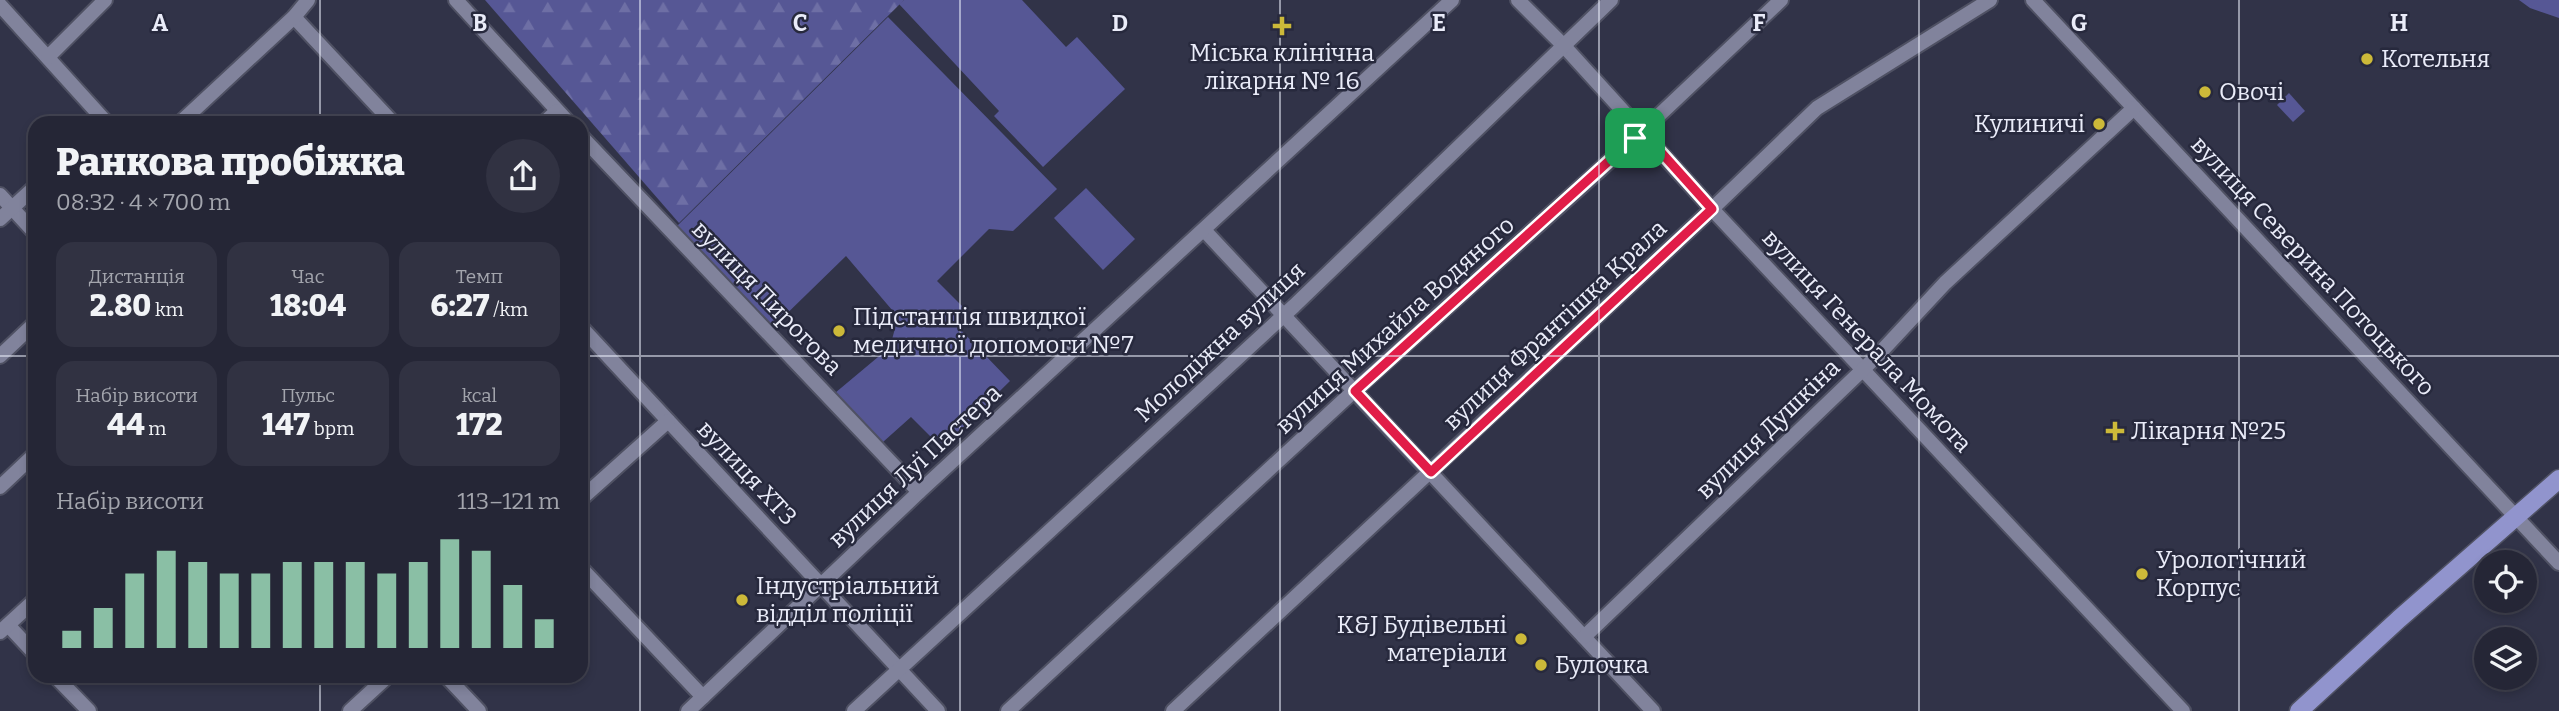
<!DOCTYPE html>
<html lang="uk">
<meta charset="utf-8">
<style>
:root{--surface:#252636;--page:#313242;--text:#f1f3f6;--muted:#a3a5ad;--line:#424351;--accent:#8abfa5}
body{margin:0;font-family:Bitter,serif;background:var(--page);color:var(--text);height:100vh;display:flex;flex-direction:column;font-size:26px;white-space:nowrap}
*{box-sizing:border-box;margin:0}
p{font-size:23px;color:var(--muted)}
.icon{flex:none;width:38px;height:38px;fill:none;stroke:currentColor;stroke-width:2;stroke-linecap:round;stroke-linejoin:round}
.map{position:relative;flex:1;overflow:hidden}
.panel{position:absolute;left:28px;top:116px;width:560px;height:567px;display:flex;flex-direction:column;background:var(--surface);border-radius:21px;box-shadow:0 4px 10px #0003,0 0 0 2px var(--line)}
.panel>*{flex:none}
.buttons{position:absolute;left:2474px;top:550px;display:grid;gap:14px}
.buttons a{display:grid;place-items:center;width:63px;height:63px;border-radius:50%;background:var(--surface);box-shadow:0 4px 10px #0003,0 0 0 2px var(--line);font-size:35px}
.pin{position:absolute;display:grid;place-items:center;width:60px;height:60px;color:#fff;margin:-30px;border-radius:14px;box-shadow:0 4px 10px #0006}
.round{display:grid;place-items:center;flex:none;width:74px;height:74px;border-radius:37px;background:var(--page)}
.head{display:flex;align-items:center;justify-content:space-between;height:119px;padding:0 28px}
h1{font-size:38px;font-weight:800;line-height:52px}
.stats{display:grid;grid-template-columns:repeat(3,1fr);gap:10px;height:119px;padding:7px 28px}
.stats div{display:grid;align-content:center;border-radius:18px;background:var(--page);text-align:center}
.stats b{font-size:30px;font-weight:800}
.stats small{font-size:19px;font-weight:400}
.stats p{font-size:19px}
.chart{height:196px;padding:14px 28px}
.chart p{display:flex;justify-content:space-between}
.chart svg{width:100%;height:126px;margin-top:7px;stroke:var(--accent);stroke-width:6}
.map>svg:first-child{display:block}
.green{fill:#565795}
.forest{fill:url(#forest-firs)}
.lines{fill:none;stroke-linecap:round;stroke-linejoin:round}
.minor-casing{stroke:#4f5163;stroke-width:18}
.major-casing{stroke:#4f5163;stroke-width:21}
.minor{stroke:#81839c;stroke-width:14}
.major{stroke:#9194cd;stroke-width:18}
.route-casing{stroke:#fff;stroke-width:14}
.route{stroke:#e11d48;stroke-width:9}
.grid{fill:none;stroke:#eaecf9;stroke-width:2;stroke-opacity:0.55}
.poi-dot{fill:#ccb939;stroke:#27293d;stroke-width:2.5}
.labels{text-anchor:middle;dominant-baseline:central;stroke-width:5;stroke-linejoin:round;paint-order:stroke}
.poi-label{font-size:24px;fill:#eaecf9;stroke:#27293d;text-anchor:start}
.street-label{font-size:24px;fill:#eaecf9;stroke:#27293d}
.grid-label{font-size:23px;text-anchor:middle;font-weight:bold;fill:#eaecf9;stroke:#27293d;stroke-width:5;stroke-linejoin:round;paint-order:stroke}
</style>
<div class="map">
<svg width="2559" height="711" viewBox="0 0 2559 711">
<defs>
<pattern id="forest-firs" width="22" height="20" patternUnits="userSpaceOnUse" patternTransform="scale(1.75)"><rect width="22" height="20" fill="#565795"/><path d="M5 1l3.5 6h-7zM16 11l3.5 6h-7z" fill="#6e6fa5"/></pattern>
</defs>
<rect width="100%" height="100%" fill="#313348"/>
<g class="green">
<polygon points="904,0 1022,0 1066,47 1077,37 1125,89 1043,167 994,116 999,111 899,4"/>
<polygon points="2519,0 2559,0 2559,18 2530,8"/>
<polygon points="888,17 1057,189 1013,231 989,229 937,281 963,307 956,325 1010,381 942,448 911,417 883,442 835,393 890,347 898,317 846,256 770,330 675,228"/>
<polygon points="2289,93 2305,111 2293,122 2277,105"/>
<polygon points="1086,188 1135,239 1103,270 1054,218"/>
</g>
<polygon class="forest" points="485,0 904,0 679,223"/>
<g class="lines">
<defs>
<g id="minor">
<polyline points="456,0 568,122"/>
<polyline points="1518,0 1563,45 1712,209 2183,711"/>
<polyline points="2033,0 2559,563"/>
<polyline points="0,5 105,121 103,122"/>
<polyline points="294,17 392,122"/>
<polyline points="48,57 105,0"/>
<polyline points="181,122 294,17 308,0"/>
<polyline points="545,122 557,111"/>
<polyline points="581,136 919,492"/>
<polyline points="0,195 35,233"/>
<polyline points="0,219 35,187"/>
<polyline points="1204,230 1653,711"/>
<polyline points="581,327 938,711"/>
<polyline points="0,356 35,323"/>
<polyline points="0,487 35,454"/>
<polyline points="581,499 668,421"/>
<polyline points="581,568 703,697"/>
<polyline points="8,625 35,654"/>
<polyline points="0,632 35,600"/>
<polyline points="1584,637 1878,355 1945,283 2134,108"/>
<polyline points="55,676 89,711"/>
<polyline points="446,676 479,711"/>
<polyline points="350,711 388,676"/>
<polyline points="688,711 919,492 1452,0"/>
<polyline points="854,711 1294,306 1611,0"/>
<polyline points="1008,711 1344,400 1635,138 1781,0"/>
<polyline points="1173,711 1712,209 1817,108 1990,0"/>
</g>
<polyline id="major" points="2299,711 2399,619 2559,479"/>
</defs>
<use href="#minor" class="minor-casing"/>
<use href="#major" class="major-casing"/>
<use href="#minor" class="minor"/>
<use href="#major" class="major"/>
</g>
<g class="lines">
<defs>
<polygon id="route" points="1642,131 1712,209 1431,472 1355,391"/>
</defs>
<use href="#route" class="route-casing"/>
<use href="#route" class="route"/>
</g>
<path class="grid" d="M320,0V122M640,0V711M960,0V711M1280,0V711M1599,0V711M1919,0V711M2239,0V711M0,356H35M581,356H2559M320,676V711"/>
<g class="poi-dot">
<path d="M1278.5 15.5h7v7h7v7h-7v7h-7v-7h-7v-7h7z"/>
<circle cx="2367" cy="59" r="7"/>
<circle cx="2205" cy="92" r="7"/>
<circle cx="2099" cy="124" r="7"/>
<circle cx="839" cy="331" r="7"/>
<path d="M2111.5 420.5h7v7h7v7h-7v7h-7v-7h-7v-7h7z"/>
<circle cx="2142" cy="574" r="7"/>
<circle cx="742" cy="600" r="7"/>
<circle cx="1521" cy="639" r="7"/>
<circle cx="1541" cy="665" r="7"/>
</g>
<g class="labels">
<g class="poi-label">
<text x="1282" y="53" text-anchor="middle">Міська клінічна<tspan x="1282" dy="28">лікарня № 16</tspan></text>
<text x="2381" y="59">Котельня</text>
<text x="2219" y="92">Овочі</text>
<text x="2085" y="124" text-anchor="end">Кулиничі</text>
<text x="853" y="317">Підстанція швидкої<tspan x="853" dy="28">медичної допомоги №7</tspan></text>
<text x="2131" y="431">Лікарня №25</text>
<text x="2156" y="560">Урологічний<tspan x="2156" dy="28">Корпус</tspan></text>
<text x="756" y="586">Індустріальний<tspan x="756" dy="28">відділ поліції</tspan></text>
<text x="1507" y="625" text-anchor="end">K&amp;J Будівельні<tspan x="1507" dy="28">матеріали</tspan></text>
<text x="1555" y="665">Булочка</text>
</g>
<g class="street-label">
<text transform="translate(2313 266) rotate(47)">вулиця Северина Потоцького</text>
<text transform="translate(767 298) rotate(46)">вулиця Пирогова</text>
<text transform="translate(1395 325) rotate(-42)">вулиця Михайла Водяного</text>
<text transform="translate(1555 325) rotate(-43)">вулиця Франтішка Крала</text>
<text transform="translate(1867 341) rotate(47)">вулиця Генерала Момота</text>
<text transform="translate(1220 342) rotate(-43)">Молодіжна вулиця</text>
<text transform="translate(1768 429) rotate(-44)">вулиця Душкіна</text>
<text transform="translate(915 466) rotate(-43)">вулиця Луї Пастера</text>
<text transform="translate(747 473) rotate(47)">вулиця ХТЗ</text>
</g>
</g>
<g class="grid-label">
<text x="160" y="31">A</text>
<text x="480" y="31">B</text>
<text x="800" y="31">C</text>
<text x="1120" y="31">D</text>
<text x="1439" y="31">E</text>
<text x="1759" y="31">F</text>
<text x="2079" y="31">G</text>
<text x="2399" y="31">H</text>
</g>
</svg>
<div class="buttons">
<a><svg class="icon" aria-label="locate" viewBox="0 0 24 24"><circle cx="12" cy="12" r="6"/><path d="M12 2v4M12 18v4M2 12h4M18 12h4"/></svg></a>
<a><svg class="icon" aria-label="layers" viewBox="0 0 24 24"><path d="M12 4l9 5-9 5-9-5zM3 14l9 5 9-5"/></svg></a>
</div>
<div class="pin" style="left:1635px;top:138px;background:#1e9e55"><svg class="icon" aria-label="arrive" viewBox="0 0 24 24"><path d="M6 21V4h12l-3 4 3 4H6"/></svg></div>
<section class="panel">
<div class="head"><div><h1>Ранкова пробіжка</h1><p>08:32 · 4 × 700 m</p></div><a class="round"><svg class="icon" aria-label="share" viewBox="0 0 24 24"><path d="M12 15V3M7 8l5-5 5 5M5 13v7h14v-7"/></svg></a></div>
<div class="stats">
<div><p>Дистанція</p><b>2.80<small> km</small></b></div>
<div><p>Час</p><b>18:04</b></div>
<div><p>Темп</p><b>6:27<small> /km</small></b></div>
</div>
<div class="stats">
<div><p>Набір висоти</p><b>44<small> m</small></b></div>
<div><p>Пульс</p><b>147<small> bpm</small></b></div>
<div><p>kcal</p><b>172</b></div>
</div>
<div class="chart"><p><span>Набір висоти</span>113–121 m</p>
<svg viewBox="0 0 160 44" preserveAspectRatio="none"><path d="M5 44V38M15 44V30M25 44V18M35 44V10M45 44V14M55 44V18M65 44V18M75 44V14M85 44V14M95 44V14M105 44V18M115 44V14M125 44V6M135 44V10M145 44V22M155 44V34"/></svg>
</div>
</section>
</div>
